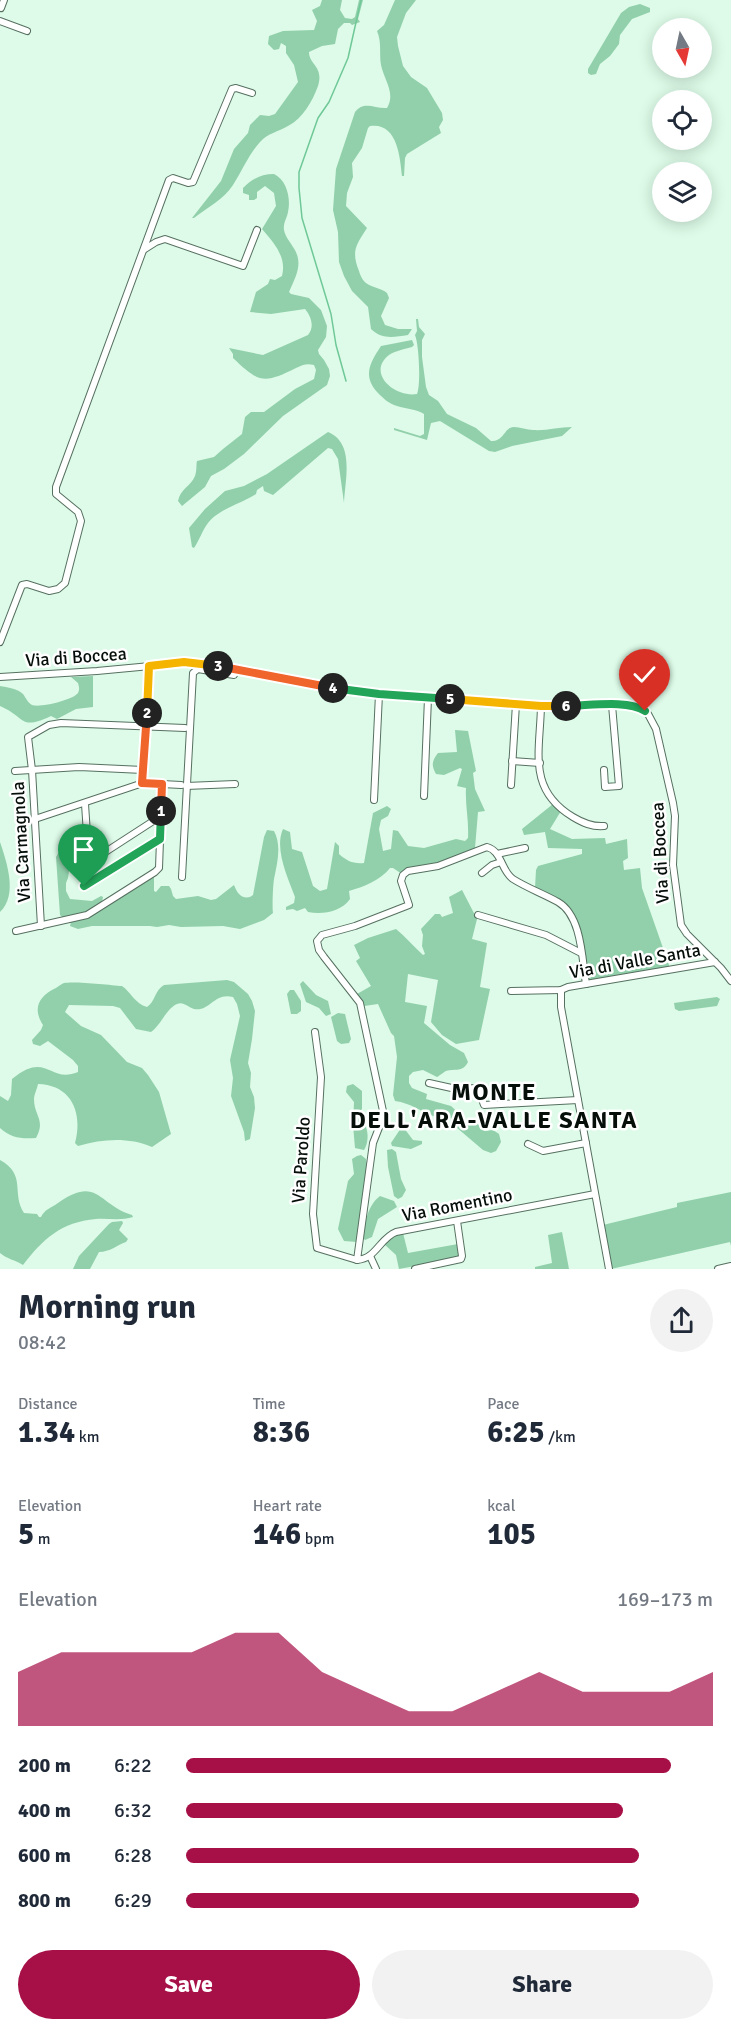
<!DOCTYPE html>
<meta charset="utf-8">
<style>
:root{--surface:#fff;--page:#f2f2f3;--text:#1f2937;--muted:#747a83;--accent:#a61047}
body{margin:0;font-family:Signika,sans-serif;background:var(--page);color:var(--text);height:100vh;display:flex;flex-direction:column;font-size:22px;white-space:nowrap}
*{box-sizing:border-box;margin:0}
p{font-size:20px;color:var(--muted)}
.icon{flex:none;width:33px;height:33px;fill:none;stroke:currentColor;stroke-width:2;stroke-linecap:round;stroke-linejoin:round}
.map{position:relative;height:1269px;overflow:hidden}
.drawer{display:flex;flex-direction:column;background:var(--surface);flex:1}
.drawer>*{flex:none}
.needle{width:39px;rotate:171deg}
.buttons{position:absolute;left:652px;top:18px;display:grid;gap:12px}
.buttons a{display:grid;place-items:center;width:60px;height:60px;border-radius:50%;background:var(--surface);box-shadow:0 3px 15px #0003;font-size:30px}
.pin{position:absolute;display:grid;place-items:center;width:51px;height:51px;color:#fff;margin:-62px -26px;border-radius:50% 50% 50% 0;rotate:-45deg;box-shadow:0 0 6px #0007}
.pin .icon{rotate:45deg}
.km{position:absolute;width:30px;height:30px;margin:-15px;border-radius:50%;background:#222;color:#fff;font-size:16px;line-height:30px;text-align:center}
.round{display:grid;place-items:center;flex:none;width:63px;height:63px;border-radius:32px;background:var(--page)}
.head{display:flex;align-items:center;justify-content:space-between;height:102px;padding:0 18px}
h1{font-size:33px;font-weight:700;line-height:45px}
.figures{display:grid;grid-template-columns:repeat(3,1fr);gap:9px;height:102px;padding:6px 18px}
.figures div{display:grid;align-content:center}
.figures b{font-size:30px;font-weight:700}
.figures small{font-size:16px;font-weight:400}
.figures p{font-size:16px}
.chart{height:168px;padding:12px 18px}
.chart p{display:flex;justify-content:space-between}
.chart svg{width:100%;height:108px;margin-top:6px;fill:var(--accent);opacity:.7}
.action{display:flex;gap:12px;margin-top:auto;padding:12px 18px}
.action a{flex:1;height:69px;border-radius:36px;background:var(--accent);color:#fff;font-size:24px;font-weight:700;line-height:69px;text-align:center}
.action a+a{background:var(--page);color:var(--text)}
ul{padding:0 18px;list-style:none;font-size:20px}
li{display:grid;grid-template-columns:96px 72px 1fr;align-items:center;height:45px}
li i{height:15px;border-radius:8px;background:var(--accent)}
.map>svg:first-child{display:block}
.green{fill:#91d0ab}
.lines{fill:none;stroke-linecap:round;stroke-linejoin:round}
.stream{stroke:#6fc897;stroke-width:1.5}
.minor-casing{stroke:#567060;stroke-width:8}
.minor{stroke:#fff;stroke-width:6}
.split-1-casing{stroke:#fff;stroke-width:12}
.split-2-casing{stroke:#fff;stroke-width:12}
.split-3-casing{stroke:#fff;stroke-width:12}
.split-4-casing{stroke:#fff;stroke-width:12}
.split-5-casing{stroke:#fff;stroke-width:12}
.split-6-casing{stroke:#fff;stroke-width:12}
.split-7-casing{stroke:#fff;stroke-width:12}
.split-1{stroke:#22a559;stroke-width:8}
.split-2{stroke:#f0652b;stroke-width:8}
.split-3{stroke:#f5b400;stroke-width:8}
.split-4{stroke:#f0652b;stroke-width:8}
.split-5{stroke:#22a559;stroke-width:8}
.split-6{stroke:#f5b400;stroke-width:8}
.split-7{stroke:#22a559;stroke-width:8}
.labels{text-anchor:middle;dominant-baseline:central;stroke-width:5;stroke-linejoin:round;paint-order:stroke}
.street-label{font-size:18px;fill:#050e09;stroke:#fff}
.district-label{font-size:24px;font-weight:bold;letter-spacing:1.5px;fill:#050e09;stroke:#fff}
</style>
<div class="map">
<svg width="731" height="1269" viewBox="0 0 731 1269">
<rect width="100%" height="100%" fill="#ddfbe8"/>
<g class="green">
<path d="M322,0H342L340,10L345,18L352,19L355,17L359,0H363L358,19L360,22L352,25L350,23H344L338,29L335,44L322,46L309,52C309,65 324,66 318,86C312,102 303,118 288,126C278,132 268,133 260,142C249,154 242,171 233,185C224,199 207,208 194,218H192L221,181L234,149L248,133L250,125L260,115L269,116L275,114L298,82L294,65L286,53V46L281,43L279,49L274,50L268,44L269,36L283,31L314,30L317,21L312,10L320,6Z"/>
<path d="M395,0H416L406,13L397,37L398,46L403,66L411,77L427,88L442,113L443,120L439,127L441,133L407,154L405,158L404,176H402C400,156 397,122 370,126L368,128L362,148L352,163L353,177L347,193L346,206L367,228C356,245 351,251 359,271C360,275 363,281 366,283C373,288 381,288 387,293L389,298L381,316L385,325L398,329H412L408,335C394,337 382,340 371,329L368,307L352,291L344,276L339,262L338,232L333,210L336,169L355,112C364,100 375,109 387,108C396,93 384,80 381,65C379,54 382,42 377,31L384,25Z"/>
<polygon points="640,4 650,8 650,12 632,19 620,35 619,44 610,56 600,64 596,74 591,75 588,73 588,69 621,13 629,7"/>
<path d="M274,174C287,180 291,199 288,212C287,218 283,223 284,230C285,236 290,242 293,247C304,263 296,276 289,292L291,294L309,298L321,310L327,326L326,337L318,350L319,354L324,360L329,369L330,376L327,385L283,416L244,454L224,469L211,476L205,487L182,506L178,501C180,489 191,486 195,476C197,471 196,465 197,461L214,457L223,449L242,434L245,417L251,412H264L295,389L314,379L316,370L314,365C306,363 303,365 296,368C264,384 259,383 233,358V354L229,348L263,355L308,335C315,327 311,316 305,309L271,314L250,312L256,292L268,284L270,279L275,280L282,276C287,257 274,243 262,229L276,206L274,193L265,186L257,192V198L254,200H249V195L243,193V188C252,179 261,174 274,174Z"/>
<path d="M416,319H418L419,327L425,334L422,340V357L426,387L429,395L438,401L447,414L476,428L491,441C505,441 504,427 514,427C520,427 527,430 533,430C546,431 559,427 572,427L562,436L512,446L495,452L489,451L440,421L431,423L427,440L394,430V428L420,436L424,434V414C416,409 406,409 397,406C389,404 383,398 378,393C362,376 370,363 381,346L412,340L414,345L412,347C405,349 395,351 389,355C366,373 395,398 417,394C421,385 419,344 415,335L417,331Z"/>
<path d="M328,432C355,443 345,480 344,503L338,459L332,449L328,448L273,495L264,491L263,486L257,490L256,494C241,504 220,508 208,523C202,531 199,541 194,548L192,547L189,528L205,509L225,491L244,486L267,474Z"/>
<path d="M93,676V707L76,709L57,719L51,716C19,731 26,717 0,706V686C7,687 18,689 23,694C26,698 28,703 32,705C40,708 73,700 78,693C80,689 79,687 78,683L71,677Z"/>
<path d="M455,730L468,731L476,771L473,773L475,789L485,811L478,812L475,848L443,863L402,874L393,868H390C381,880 363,887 349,891L350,899C341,912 322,915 308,912L305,908L297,911L293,909L286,910V907L294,903L295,897C288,878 274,849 283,829L290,832L292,849L302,852L313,886L320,891L327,889L335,842L339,846V854C347,861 353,864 364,863L373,813L387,806L391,809L388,816L381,820L379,829L383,851L391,849L393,830L398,831L408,846L424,848L456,839L465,841L468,838C469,820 465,805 466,788L457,786L462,769L460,768L444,775L436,774C431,765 432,761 438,753L457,752Z"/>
<path d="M553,804L561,811L550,829L572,839L605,838L606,844L627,839L628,858L623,861L624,870L640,868L642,888L670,968L589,981L577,921C569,902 553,895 535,888L536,870L538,866L582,854V849L548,848L545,832L524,835L522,829Z"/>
<path d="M267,830L274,831C282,846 277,864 274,879C273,885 272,907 273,913L264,920L240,929L223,926L181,927L169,925L157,927L150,926H92L78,929L70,926L71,922L93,915L154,876V891L156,892L161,886H169L171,889L173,896L176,899L198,896L211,900L216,899L234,885C237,893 241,899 250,897L253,895L264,837Z"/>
<polygon points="85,841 89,845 89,848 85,852 74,854 71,858 68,878 66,883 66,891 70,899 92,901 101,896 103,897 102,902 87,912 62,917 60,915 56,857 59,852"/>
<path d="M0,842C7,863 18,895 0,912Z"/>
<path d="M462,890L477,919L472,939L487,943L480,987L490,989L479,1040L456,1044L442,1035L431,1022L438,980L408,974L405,1002L427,1006L424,1023L450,1045L464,1053L468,1062C462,1073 456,1068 446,1071C445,1071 438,1077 437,1077L423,1070L413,1072L409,1076V1083L412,1088L427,1094L426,1099L451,1106L466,1120L483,1126L484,1131L493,1130L499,1134L501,1142L496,1151L491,1153L483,1150L456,1127L455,1120C448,1116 443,1120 436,1117C421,1112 411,1103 395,1101L393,1095L397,1057L394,1036L391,1033L378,1004L364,1006L357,994L371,986L356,961L360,958L354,945L368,938L396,929C406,937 413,946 423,955L425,954L422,946L423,935L421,929L435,914H440L442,917L453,913L449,897Z"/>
<path d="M227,980L234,982L248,994L252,1001L255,1011L252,1039L248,1063L251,1073L250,1087L254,1097L255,1108L250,1139L245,1141L244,1132L231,1096L233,1078L230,1060L240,1016L237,1004L233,997C214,992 210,1012 194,1009C188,1007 183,1001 177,1004C166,1009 161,1025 151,1032L136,1029L120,1008L113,1006L69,1005L65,1012L81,1026L101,1035L127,1062L142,1068L148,1075L159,1092L171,1134L152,1147C128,1137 103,1139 78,1146L75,1143C83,1113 72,1085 38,1084C37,1089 34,1095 34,1099C34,1116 46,1120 36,1138C21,1139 11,1138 0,1128V1096L8,1101L11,1095L12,1079C47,1050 49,1084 78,1072V1066L73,1060L48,1041L40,1046L33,1044L32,1040L41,1030L43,1025C32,1008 39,996 56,988C59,986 61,984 64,983C75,981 109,985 122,986C131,992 135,1004 147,1007C155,1002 155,990 164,985Z"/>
<polygon points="303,981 316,995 328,1001 331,1014 326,1016 319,1008 306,1002 300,984"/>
<polygon points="290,990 294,990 301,1001 301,1011 297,1014 291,1014 287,994"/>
<polygon points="717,997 720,999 717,1006 679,1011 675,1009 674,1003"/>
<polygon points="338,1013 345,1014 351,1039 349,1043 341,1044 337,1041 331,1017"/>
<path d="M353,1084L362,1091V1109L359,1112L358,1118C369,1123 370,1141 364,1150L355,1148L353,1125L354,1102L346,1092L347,1086Z"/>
<polygon points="401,1128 404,1128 413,1140 422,1141 422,1144 411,1149 392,1146 391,1143"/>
<polygon points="392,1149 396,1152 401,1179 406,1190 402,1197 398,1199 394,1196 388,1167 387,1150"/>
<polygon points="361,1155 366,1159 367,1166 357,1242 344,1241 338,1229 348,1181 354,1174 352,1159 357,1156"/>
<path d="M0,1160C27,1175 11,1193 24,1213L37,1214L39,1217H41C45,1209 51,1208 58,1203C98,1175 98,1205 132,1215L133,1217C121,1221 107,1218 96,1219C61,1222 43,1239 23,1265C15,1260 7,1259 0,1253Z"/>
<polygon points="731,1192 731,1246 730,1242 611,1269 603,1225 677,1207 677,1203"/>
<path d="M380,1196L394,1201L397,1207L378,1219L372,1237L365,1240L363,1238C365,1223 367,1206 380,1196Z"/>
<path d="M122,1221L123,1223L119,1230L128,1239L126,1242C117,1245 110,1252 99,1252L90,1269H73L79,1256L109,1224L112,1222Z"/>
<polygon points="562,1232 569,1269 535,1269 535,1267 552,1263 548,1235"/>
<polygon points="403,1233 408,1253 458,1244 458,1258 399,1269 396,1255 384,1244 393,1236"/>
</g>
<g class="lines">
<polyline class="stream" points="346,381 336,345 331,314 302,218 299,188 299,172 318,118 329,102 348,58 361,0"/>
<defs>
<g id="minor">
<polyline points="1,8 4,0"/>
<polyline points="0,21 27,31"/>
<polyline points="145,249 156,242 165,239 243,266 257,230"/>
<polyline points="0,642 22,585 27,584 49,591 58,589 65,583 81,521 78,512 56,494 56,487 169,180 173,178 188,183 193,182 232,89 236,88 252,93"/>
<polyline points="0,677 97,671 193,662 350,691 379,694 541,706 618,705 636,707 648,714 656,729 673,803 675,816 673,865 681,925 687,934 721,968 731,981"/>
<path d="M541,706C540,752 527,789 573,817C583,823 592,827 604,826"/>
<polyline points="512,761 540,763"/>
<polyline points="604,770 605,787 619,786 612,705"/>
<polyline points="15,771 79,767 143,770"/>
<polyline points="143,783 149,666"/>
<polyline points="511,785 516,704"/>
<polyline points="186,786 235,784"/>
<polyline points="424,796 428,698"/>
<polyline points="374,800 379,694"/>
<polyline points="85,804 87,834"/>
<polyline points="35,819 143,783 181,785"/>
<polyline points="497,854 525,848"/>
<polyline points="90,862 161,816"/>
<polyline points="482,873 492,865 501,862"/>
<polyline points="182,877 193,673 198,669 234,675 236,669"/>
<polyline points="84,886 160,839"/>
<polyline points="478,915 546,935 581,953"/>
<polyline points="41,926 32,770 28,737 49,725 61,723 185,728"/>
<polyline points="16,931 87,915 155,872 159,868 162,784"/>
<path d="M586,984C582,959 582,916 558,902C544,894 527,888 513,879C501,871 502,851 487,847L438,866L408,871L403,875L401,881L409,905L355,926L322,935L317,941L319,950L324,957L360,1003L383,1111L382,1120L373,1143L357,1260C376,1259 380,1238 396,1232L595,1194"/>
<polyline points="561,990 561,1007 609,1269"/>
<polyline points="511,991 561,990 568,987 715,962"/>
<polyline points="315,1032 321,1077 313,1214 317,1248 357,1260"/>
<polyline points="429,1083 456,1089 478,1088 484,1105 578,1100"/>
<polyline points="528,1144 543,1151 586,1143"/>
<polyline points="370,1256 376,1269"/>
<polyline points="415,1269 461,1259 462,1256 457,1221"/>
<polyline points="718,1269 731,1266"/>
</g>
</defs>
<use href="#minor" class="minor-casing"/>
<use href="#minor" class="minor"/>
</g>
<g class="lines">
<defs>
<polyline id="split-1" points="84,886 160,839 161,811"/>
<polyline id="split-2" points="147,713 142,783 162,784 161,811"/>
<polyline id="split-3" points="147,713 149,666 184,662 218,666"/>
<polyline id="split-4" points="218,666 333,688"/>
<polyline id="split-5" points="333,688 379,694 450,699"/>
<polyline id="split-6" points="450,699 541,706 566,706"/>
<path id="split-7" d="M566,706C588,706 627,699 645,711"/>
</defs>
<use href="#split-1" class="split-1-casing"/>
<use href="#split-2" class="split-2-casing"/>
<use href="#split-3" class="split-3-casing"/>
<use href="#split-4" class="split-4-casing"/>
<use href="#split-5" class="split-5-casing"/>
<use href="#split-6" class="split-6-casing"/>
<use href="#split-7" class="split-7-casing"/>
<use href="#split-1" class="split-1"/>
<use href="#split-2" class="split-2"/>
<use href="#split-3" class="split-3"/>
<use href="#split-4" class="split-4"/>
<use href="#split-5" class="split-5"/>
<use href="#split-6" class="split-6"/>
<use href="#split-7" class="split-7"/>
</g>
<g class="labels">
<g class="street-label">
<text transform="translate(76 657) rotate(-4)">Via di Boccea</text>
<text transform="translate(21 842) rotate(-93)">Via Carmagnola</text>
<text transform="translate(660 853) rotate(-93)">Via di Boccea</text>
<text transform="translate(635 961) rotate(-10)">Via di Valle Santa</text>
<text transform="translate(301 1160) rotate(-86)">Via Paroldo</text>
<text transform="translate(457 1205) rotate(-11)">Via Romentino</text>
</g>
<g class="district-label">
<text x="494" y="1092">MONTE<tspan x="494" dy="28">DELL'ARA-VALLE SANTA</tspan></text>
</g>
</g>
</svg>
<div class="buttons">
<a><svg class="needle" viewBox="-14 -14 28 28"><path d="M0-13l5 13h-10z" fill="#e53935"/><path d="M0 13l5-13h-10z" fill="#747a83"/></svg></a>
<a><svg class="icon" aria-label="locate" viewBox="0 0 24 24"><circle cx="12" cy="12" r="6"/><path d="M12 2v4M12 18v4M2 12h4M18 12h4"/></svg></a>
<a><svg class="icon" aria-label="layers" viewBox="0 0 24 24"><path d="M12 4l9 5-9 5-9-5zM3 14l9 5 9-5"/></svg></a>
</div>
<div class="pin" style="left:84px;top:886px;background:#1e9e55"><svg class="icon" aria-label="arrive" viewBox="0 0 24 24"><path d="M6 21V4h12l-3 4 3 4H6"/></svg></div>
<div class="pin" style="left:645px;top:711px;background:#d93025"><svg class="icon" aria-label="check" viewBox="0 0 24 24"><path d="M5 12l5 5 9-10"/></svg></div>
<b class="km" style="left:161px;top:811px">1</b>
<b class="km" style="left:147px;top:713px">2</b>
<b class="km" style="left:218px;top:666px">3</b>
<b class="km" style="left:333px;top:688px">4</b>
<b class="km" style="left:450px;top:699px">5</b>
<b class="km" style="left:566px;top:706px">6</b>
</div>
<section class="drawer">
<div class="head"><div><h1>Morning run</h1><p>08:42</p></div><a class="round"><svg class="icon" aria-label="share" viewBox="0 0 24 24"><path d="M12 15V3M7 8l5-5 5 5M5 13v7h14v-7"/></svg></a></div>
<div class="figures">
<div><p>Distance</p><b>1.34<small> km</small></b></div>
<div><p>Time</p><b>8:36</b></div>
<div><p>Pace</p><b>6:25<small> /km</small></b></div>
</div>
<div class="figures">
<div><p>Elevation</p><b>5<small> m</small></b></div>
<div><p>Heart rate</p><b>146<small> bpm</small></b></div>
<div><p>kcal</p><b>105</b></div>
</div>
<div class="chart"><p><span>Elevation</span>169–173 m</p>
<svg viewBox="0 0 160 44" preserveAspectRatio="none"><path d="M0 44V22L10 14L20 14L30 14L40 14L50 6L60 6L70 22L80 30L90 38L100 38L110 30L120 22L130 30L140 30L150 30L160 22V44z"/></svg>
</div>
<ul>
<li><b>200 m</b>6:22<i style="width:92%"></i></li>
<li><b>400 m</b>6:32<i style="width:83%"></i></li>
<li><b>600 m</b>6:28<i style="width:86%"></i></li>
<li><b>800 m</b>6:29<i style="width:86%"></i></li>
</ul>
<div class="action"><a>Save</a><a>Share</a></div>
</section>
